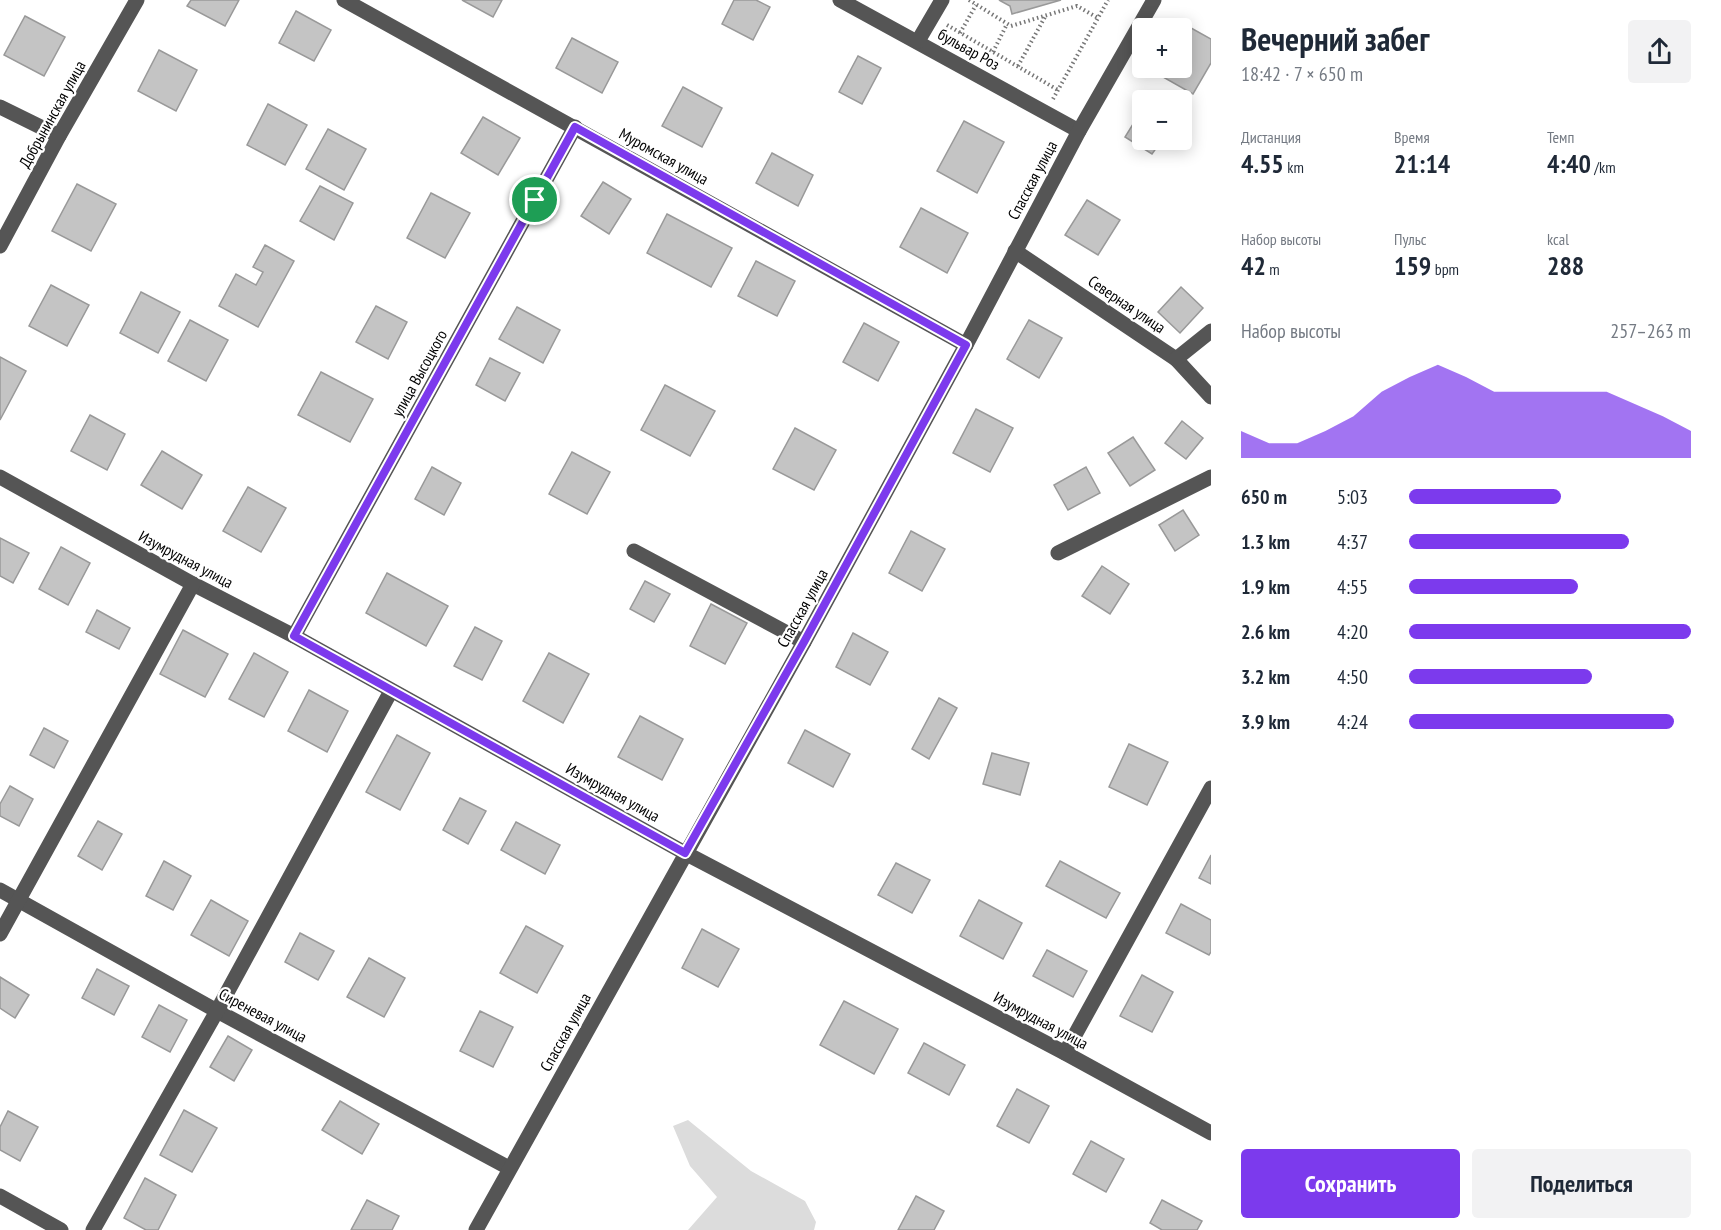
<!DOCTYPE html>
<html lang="ru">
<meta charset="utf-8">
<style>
:root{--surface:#fff;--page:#f2f2f3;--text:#1f2937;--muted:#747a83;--accent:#7c3aed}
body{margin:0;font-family:"PT Sans Narrow",sans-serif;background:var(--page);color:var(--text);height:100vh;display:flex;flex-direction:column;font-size:22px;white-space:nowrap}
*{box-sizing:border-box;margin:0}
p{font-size:20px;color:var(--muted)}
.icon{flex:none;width:33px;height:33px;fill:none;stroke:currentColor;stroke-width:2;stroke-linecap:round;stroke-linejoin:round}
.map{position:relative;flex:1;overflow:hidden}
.details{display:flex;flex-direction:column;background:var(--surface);width:510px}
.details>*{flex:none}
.tools{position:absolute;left:1132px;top:18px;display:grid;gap:12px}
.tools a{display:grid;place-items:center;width:60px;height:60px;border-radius:6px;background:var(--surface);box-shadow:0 3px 15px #0003;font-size:30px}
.pin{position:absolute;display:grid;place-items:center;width:51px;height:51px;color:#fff;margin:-26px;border:3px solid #fff;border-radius:50%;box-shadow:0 2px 6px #0007}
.round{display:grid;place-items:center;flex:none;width:63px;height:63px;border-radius:6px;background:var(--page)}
.headline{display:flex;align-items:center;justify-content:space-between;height:102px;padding:0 30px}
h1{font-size:33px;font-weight:800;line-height:45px}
.metrics{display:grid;grid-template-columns:repeat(3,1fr);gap:9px;height:102px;padding:6px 30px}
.metrics div{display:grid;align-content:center}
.metrics b{font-size:26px;font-weight:800}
.metrics small{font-size:16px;font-weight:400}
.metrics p{font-size:16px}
.chart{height:168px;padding:12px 30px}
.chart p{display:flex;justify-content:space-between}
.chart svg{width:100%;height:108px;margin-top:6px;fill:var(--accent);opacity:.7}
.action{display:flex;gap:12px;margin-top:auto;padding:12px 30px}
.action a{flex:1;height:69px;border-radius:6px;background:var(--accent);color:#fff;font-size:24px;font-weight:800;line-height:69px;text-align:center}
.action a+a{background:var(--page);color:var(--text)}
ul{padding:0 30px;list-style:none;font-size:20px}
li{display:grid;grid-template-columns:96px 72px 1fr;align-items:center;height:45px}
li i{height:15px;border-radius:8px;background:var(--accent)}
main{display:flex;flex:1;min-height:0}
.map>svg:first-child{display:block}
.green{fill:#dcdcdc}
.building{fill:#c4c4c4;stroke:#999;stroke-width:1.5}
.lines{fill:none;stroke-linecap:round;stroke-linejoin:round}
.path{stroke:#777;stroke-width:4;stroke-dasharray:1.5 3;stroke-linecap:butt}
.minor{stroke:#555;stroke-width:15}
.route-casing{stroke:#fff;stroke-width:12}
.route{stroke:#7c3aed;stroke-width:8}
.labels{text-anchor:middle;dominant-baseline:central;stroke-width:4.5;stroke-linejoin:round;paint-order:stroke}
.street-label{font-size:16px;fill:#000;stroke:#fff}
</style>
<main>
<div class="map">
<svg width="1211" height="1230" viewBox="0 0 1211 1230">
<rect width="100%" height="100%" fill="#fff"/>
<polygon class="green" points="688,1120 751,1171 805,1201 816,1222 814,1230 688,1230 717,1197 690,1166 673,1126"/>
<g class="building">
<polygon points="191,0 239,0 225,26 187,6"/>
<polygon points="462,0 502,0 493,17"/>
<polygon points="734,0 756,0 770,7 753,40 722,24"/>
<polygon points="999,0 1061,0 1012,14 1010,6"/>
<polygon points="296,11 331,30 314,61 279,43"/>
<polygon points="25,16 65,37 44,76 4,55"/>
<polygon points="1191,28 1211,39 1211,63 1193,94 1163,77 1169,68 1182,68 1182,44"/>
<polygon points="572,38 618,62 602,93 556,68"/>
<polygon points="159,50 197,70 176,111 138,91"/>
<polygon points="858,56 881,68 862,104 839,92"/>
<polygon points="683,87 722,108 702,147 662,126"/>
<polygon points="268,104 307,125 285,165 247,145"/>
<polygon points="1143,108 1143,140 1162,140 1152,154 1125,137"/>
<polygon points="483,117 520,138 498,175 461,153"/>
<polygon points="964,121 1004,142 977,193 937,171"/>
<polygon points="328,129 366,149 344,190 306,169"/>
<polygon points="772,153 813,175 798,206 756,183"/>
<polygon points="603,182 631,199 609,234 581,216"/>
<polygon points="77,184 116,204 91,251 52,231"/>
<polygon points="320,186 353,203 334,240 300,221"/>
<polygon points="431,193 470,213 445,258 407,238"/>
<polygon points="1087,200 1120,220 1098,255 1065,235"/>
<polygon points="921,208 968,233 947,273 900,247"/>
<polygon points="667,214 732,248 711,287 647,253"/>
<polygon points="265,245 294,261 258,327 219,306 236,274 256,285 263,272 253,267"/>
<polygon points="756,261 795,281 777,316 738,296"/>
<polygon points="51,285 89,305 67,346 29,326"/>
<polygon points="1181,287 1203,308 1180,333 1158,312"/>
<polygon points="141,292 180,312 158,353 120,333"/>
<polygon points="376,306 407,322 388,359 356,342"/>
<polygon points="517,307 560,330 543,363 499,339"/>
<polygon points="190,320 228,340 206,381 168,361"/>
<polygon points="1029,320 1062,338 1039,378 1007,359"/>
<polygon points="864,323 899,342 878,381 843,362"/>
<polygon points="0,357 26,371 0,420"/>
<polygon points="490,358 520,373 505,401 476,385"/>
<polygon points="321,372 373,399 350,442 298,415"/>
<polygon points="665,385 715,411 690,456 641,430"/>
<polygon points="976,409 1013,428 990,472 953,453"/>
<polygon points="90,415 125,434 107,470 71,451"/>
<polygon points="1182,421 1203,438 1186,459 1165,443"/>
<polygon points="795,428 836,450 814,490 773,469"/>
<polygon points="1133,437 1155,470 1130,486 1108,453"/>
<polygon points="162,451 202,475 182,509 141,485"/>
<polygon points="572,452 610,472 587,514 549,494"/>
<polygon points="432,467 461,483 444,515 415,499"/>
<polygon points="1086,467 1100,493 1068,510 1054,485"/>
<polygon points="248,487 286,508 261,552 223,531"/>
<polygon points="1183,510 1199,535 1175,551 1159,525"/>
<polygon points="911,531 945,549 922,591 889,573"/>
<polygon points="0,538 29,553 13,583 0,576"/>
<polygon points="61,547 90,563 68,605 39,589"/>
<polygon points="1102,566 1129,584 1110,614 1082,596"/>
<polygon points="387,573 448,606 426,646 366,613"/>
<polygon points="645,581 670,594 654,622 630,609"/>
<polygon points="711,604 747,623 725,664 690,646"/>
<polygon points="97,610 130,628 119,649 86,632"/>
<polygon points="475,627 502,641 482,680 454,666"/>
<polygon points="183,630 228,654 205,697 160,674"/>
<polygon points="853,633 888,652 870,685 836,667"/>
<polygon points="254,653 288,672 264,717 229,699"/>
<polygon points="549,653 589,674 563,723 523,701"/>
<polygon points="309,690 348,711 327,752 288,731"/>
<polygon points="939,698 957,708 929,759 912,749"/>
<polygon points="640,716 683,739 662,780 618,757"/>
<polygon points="44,728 68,741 54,768 30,755"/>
<polygon points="805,730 850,754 833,787 788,763"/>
<polygon points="397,735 430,753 400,810 366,792"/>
<polygon points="1129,744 1168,762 1147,805 1109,787"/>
<polygon points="992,753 1029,763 1020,795 983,784"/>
<polygon points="10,786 33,799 19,826 0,816 0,804"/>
<polygon points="460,798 486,811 468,844 443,830"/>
<polygon points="98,821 122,834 102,870 78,856"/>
<polygon points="516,822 560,845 545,874 501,850"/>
<polygon points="1211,855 1211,884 1199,878"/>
<polygon points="164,861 191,876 173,910 146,896"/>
<polygon points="1060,861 1120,893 1106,918 1046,886"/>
<polygon points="896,863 930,880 912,913 878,895"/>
<polygon points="211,900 248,921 229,956 191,935"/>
<polygon points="979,900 1022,923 1003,959 960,936"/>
<polygon points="1181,904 1211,920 1211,952 1209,955 1166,933"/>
<polygon points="526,926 563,946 537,993 500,973"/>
<polygon points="702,929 739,949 718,987 682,968"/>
<polygon points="300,933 334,951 318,980 285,962"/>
<polygon points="1047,950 1087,971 1073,997 1033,976"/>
<polygon points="369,958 405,978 384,1017 347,997"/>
<polygon points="97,969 129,986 114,1015 82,998"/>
<polygon points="1142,975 1173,992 1152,1032 1120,1016"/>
<polygon points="0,977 29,995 15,1018 0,1008"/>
<polygon points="844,1001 898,1029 874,1074 820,1045"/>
<polygon points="159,1005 187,1020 170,1052 142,1037"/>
<polygon points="480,1011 513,1027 493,1067 460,1051"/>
<polygon points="228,1036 252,1050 234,1081 210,1067"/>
<polygon points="924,1043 965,1065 949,1095 908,1073"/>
<polygon points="1017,1089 1049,1106 1029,1143 997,1126"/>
<polygon points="340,1101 379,1124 362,1154 322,1130"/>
<polygon points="184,1110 217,1128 192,1172 160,1155"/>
<polygon points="8,1111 38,1127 20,1161 0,1150 0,1127"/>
<polygon points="1091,1141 1124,1159 1106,1192 1073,1174"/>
<polygon points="145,1178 176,1195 158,1230 146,1230 124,1218"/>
<polygon points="916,1196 944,1211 934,1230 898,1230"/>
<polygon points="367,1200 399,1216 392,1230 351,1230"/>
<polygon points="1162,1200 1202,1221 1197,1230 1162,1230 1150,1223"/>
</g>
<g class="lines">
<g class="path">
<polyline points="969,0 1011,26 1077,6 1098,18"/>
<polyline points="947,25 1058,90"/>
<polyline points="960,33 976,5"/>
<polyline points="993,52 1007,24"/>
<polyline points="1018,66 1046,15"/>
<polyline points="1053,99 1108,0"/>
</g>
<g class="minor">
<polyline points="344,0 966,345"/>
<polyline points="840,0 1079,131"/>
<polyline points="918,41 942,0"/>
<polyline points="0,107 59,136"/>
<polyline points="0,246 59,136 137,0"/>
<polyline points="1015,251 1176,359 1211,397"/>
<polyline points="1176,359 1211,331"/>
<polyline points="0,477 193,584 294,636 685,853 1065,1053 1211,1133"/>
<polyline points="634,551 804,642"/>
<polyline points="1058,553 1211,477"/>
<polyline points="294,636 575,127"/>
<polyline points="0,890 217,1011 509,1168"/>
<polyline points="0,934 193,584"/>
<polyline points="1065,1053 1211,788"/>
<polyline points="0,1196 61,1230"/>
<polyline points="93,1230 217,1011 391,691"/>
<polyline points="476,1230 804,642 966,345 1079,131 1154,0"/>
</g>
</g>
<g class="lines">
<defs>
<polygon id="route" points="575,127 966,345 804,642 685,853 294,636"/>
</defs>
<use href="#route" class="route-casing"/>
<use href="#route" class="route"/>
</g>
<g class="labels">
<g class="street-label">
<text transform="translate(969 49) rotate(29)">бульвар Роз</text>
<text transform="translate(52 114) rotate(-61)">Добрынинская улица</text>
<text transform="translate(664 156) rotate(29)">Муромская улица</text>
<text transform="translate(1032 180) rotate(-62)">Спасская улица</text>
<text transform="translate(1127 304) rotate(34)">Северная улица</text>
<text transform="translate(419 373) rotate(-61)">улица Высоцкого</text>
<text transform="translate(186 559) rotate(28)">Изумрудная улица</text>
<text transform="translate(802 608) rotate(-61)">Спасская улица</text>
<text transform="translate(613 792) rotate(29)">Изумрудная улица</text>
<text transform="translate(263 1015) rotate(28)">Сиреневая улица</text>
<text transform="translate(1041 1020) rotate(28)">Изумрудная улица</text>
<text transform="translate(565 1032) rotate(-61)">Спасская улица</text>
</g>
</g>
</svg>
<div class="tools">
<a>+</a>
<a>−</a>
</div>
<div class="pin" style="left:535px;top:200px;background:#1e9e55"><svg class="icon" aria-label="arrive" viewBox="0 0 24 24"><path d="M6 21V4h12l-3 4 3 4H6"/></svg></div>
</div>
<section class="details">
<div class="headline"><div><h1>Вечерний забег</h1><p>18:42 · 7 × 650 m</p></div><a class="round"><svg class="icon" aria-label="share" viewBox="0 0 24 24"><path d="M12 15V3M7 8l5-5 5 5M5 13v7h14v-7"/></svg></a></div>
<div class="metrics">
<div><p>Дистанция</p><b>4.55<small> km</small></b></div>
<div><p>Время</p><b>21:14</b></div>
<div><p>Темп</p><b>4:40<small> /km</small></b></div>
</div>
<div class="metrics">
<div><p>Набор высоты</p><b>42<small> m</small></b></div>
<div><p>Пульс</p><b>159<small> bpm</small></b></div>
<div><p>kcal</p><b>288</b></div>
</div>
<div class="chart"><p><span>Набор высоты</span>257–263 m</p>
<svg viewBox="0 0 160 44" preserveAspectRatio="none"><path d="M0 44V33L10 38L20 38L30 33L40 27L50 17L60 11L70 6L80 11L90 17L100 17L110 17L120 17L130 17L140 22L150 27L160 33V44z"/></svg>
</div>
<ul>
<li><b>650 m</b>5:03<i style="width:54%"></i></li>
<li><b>1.3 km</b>4:37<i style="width:78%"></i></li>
<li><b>1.9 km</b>4:55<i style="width:60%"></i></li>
<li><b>2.6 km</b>4:20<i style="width:100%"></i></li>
<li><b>3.2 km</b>4:50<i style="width:65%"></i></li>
<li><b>3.9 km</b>4:24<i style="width:94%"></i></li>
</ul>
<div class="action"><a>Сохранить</a><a>Поделиться</a></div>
</section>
</main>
